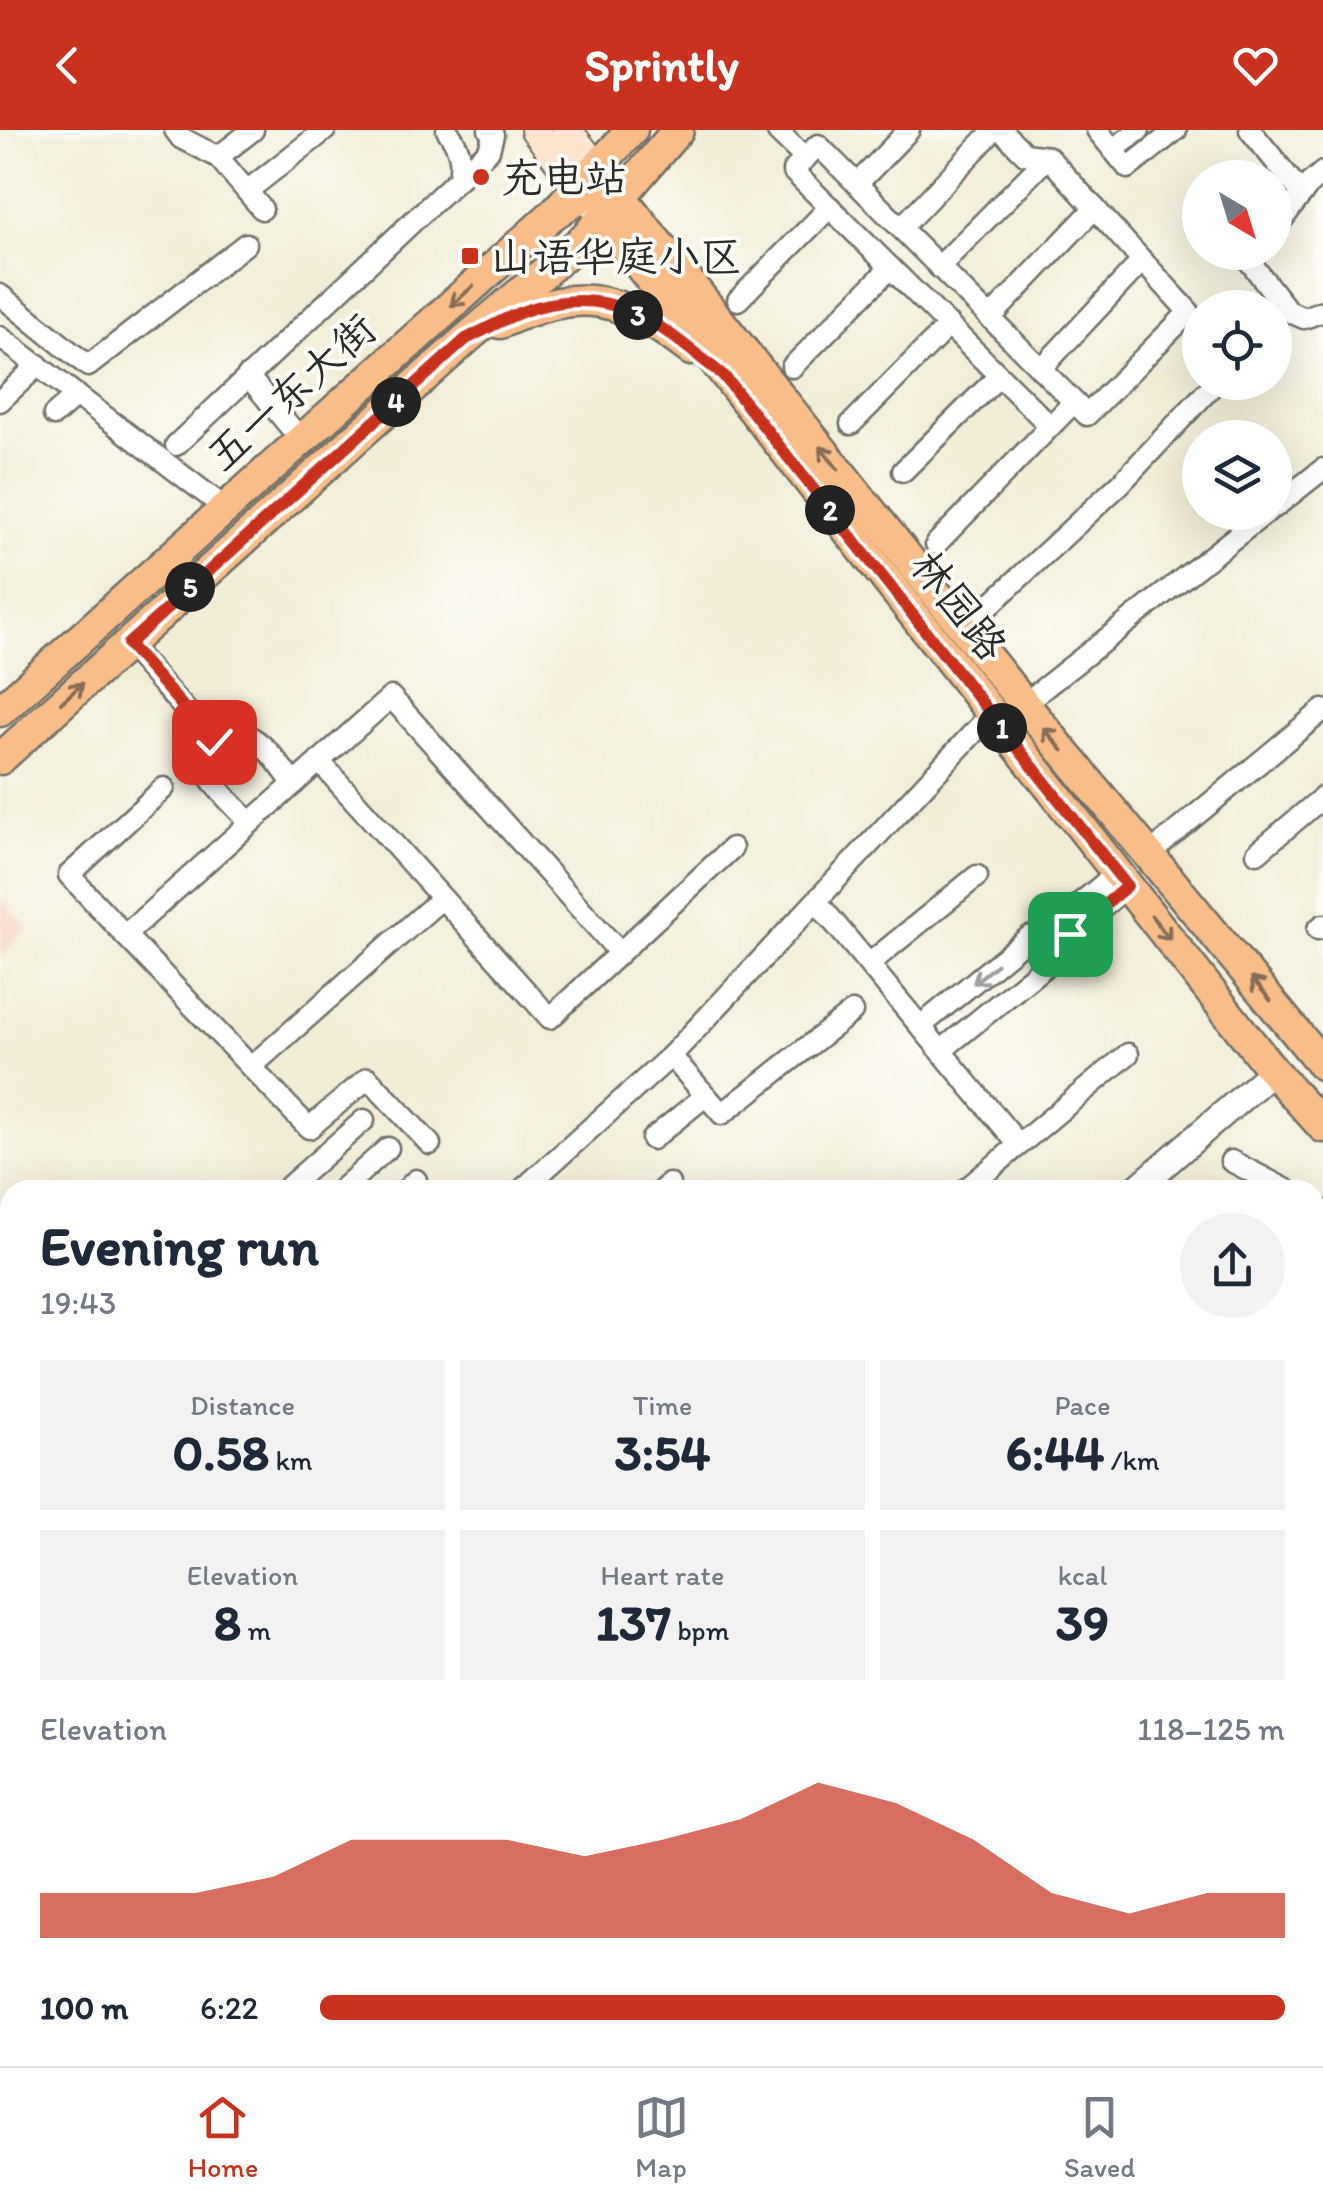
<!DOCTYPE html>
<meta charset="utf-8">
<style>
:root{--surface:#fff;--page:#f2f2f3;--text:#1f2937;--muted:#747a83;--line:#e0e1e3;--accent:#c8321e}
body{margin:0;font-family:Itim,"LXGW WenKai TC",sans-serif;background:var(--page);color:var(--text);height:100vh;display:flex;flex-direction:column;font-size:38px;white-space:nowrap}
*{box-sizing:border-box;margin:0}
p{font-size:32px;color:var(--muted)}
.icon{flex:none;width:55px;height:55px;fill:none;stroke:currentColor;stroke-width:2;stroke-linecap:round;stroke-linejoin:round}
.map{position:relative;flex:1;overflow:hidden}
.panel{position:absolute;left:0px;top:1050px;width:1325px;height:888px;display:flex;flex-direction:column;background:var(--surface);border-radius:30px 30px 0 0;box-shadow:0 10px 40px #0002}
.panel>*{flex:none}
.needle{width:65px;rotate:142deg}
.buttons{position:absolute;left:1182px;top:30px;display:grid;gap:20px}
.buttons a{display:grid;place-items:center;width:110px;height:110px;border-radius:50%;background:var(--surface);box-shadow:0 10px 40px #0002;font-size:50px}
.pin{position:absolute;display:grid;place-items:center;width:85px;height:85px;color:#fff;margin:-42px;border-radius:20px;box-shadow:0 5px 15px #0006}
.km{position:absolute;width:50px;height:50px;margin:-25px;border-radius:50%;background:#222;color:#fff;font-size:28px;line-height:50px;text-align:center}
.round{display:grid;place-items:center;flex:none;width:105px;height:105px;border-radius:52px;background:var(--page)}
.head{display:flex;align-items:center;justify-content:space-between;height:170px;padding:0 40px}
h1{font-size:55px;font-weight:700;line-height:75px}
.figures{display:grid;grid-template-columns:repeat(3,1fr);gap:15px;height:170px;padding:10px 40px}
.figures div{display:grid;align-content:center;border-radius:0px;background:var(--page);text-align:center}
.figures b{font-size:50px;font-weight:700}
.figures small{font-size:28px;font-weight:400}
.figures p{font-size:28px}
.chart{height:280px;padding:20px 40px}
.chart p{display:flex;justify-content:space-between}
.chart svg{width:100%;height:180px;margin-top:10px;fill:var(--accent);opacity:.7}
ul{padding:0 40px;list-style:none;font-size:32px}
li{display:grid;grid-template-columns:160px 120px 1fr;align-items:center;height:75px}
li i{height:25px;border-radius:12px;background:var(--accent)}
header{display:flex;justify-content:space-between;align-items:center;height:130px;padding:0 40px;background:var(--accent);color:#fff;font-size:45px;font-weight:700}
.tabs{display:flex;justify-content:space-around;align-items:center;height:140px;border-top:2px solid var(--line);background:var(--surface);font-size:28px;color:var(--muted)}
.tabs a{display:grid;justify-items:center;gap:5px}
.tabs .selected{color:var(--accent)}
.map>svg:first-child{display:block}
.built{fill:#f4d3c0}
.industrial{fill:#d0c0bc}
.forest{fill:#92b86e;stroke:#5e724c;stroke-width:2.5}
.lines{fill:none;stroke-linecap:round;stroke-linejoin:round}
.minor-casing{stroke:#706f67;stroke-width:25}
.tertiary-casing{stroke:#706f67;stroke-width:30}
.secondary-casing{stroke:#706f67;stroke-width:32}
.primary-casing{stroke:#706f67;stroke-width:35}
.minor{stroke:#fff;stroke-width:20}
.tertiary{stroke:#fff;stroke-width:25}
.secondary{stroke:#fce5d0;stroke-width:28}
.primary{stroke:#f8bd89;stroke-width:30}
.oneway{stroke:#876d55}
.oneway2{stroke:#a0a0a0}
.route-casing{stroke:#fff;stroke-width:20}
.route{stroke:#c8321e;stroke-width:12}
.poi-dot{fill:#c8321e;stroke:#fdfcf7;stroke-width:4}
.labels{text-anchor:middle;dominant-baseline:central;stroke-width:8;stroke-linejoin:round;paint-order:stroke}
.poi-label{font-size:42px;fill:#2b2b2b;stroke:#fdfcf7;text-anchor:start}
.street-label{font-size:42px;fill:#2b2b2b;stroke:#fdfcf7}
</style>
<header><svg class="icon" aria-label="back" viewBox="0 0 24 24"><path d="M15 5l-7 7 7 7"/></svg>Sprintly<svg class="icon" aria-label="heart" viewBox="0 0 24 24"><path d="M12 20l-8-8c-3-5 5-10 8-4 3-6 11-1 8 4z"/></svg></header>
<div class="map">
<svg width="1323" height="1936" viewBox="0 0 1323 1936">
<rect width="100%" height="100%" fill="#fdfcf7"/>
<filter id="ink" filterUnits="userSpaceOnUse"><feTurbulence type="fractalNoise" baseFrequency=".01" numOctaves="2"/><feDisplacementMap in="SourceGraphic" scale="20" xChannelSelector="R" yChannelSelector="G"/><feConvolveMatrix kernelMatrix="1 2 1 2 8 2 1 2 1" color-interpolation-filters="sRGB"/></filter>
<filter id="wash" filterUnits="userSpaceOnUse"><feTurbulence type="fractalNoise" baseFrequency=".0048" numOctaves="4" result="noise"/><feDisplacementMap in="SourceGraphic" scale="40" xChannelSelector="R" yChannelSelector="G"/><feGaussianBlur stdDeviation="2.25" result="paint"/><feColorMatrix in="noise" values="0 0 0 0 0 0 0 0 0 0 0 0 0 0 0 0 0 1.4 0 .05"/><feComposite in="paint" operator="in"/></filter>
<g filter="url(#wash)">
<rect width="100%" height="100%" fill="#f1edd7"/>
<polygon class="built" points="0,768 27,797 0,828"/>
<polygon class="industrial" points="10,1822 10,1928 51,1928 54,1936 0,1936 0,1825"/>
<polygon class="forest" points="0,1360 10,1373 10,1822 0,1825"/>
</g>
<g filter="url(#ink)">
<g class="lines">
<defs>
<g id="minor">
<polyline points="175,0 181,8 218,27 262,79"/>
<polyline points="1001,0 1025,24 1048,27 1189,182 1087,285 1074,272"/>
<polyline points="1097,0 1128,38 1176,0"/>
<polyline points="1250,0 1302,64"/>
<polyline points="778,2 805,28"/>
<polyline points="1113,20 1139,0"/>
<polyline points="218,27 253,0"/>
<polyline points="459,48 489,20 493,5 489,0"/>
<polyline points="857,54 909,0"/>
<polyline points="247,61 325,0"/>
<polyline points="901,98 994,0"/>
<polyline points="1275,99 1310,53 1323,42"/>
<polyline points="1257,122 1250,132 1288,181 1304,188 1323,181"/>
<polyline points="939,137 1048,27"/>
<polyline points="0,165 88,236 246,114"/>
<polyline points="738,170 830,77"/>
<polyline points="990,188 1095,78"/>
<polyline points="0,207 225,378"/>
<polyline points="792,237 890,138"/>
<polyline points="1041,239 1142,131"/>
<polyline points="248,246 301,310"/>
<polyline points="0,271 38,235"/>
<polyline points="54,285 77,265"/>
<polyline points="851,294 949,195"/>
<path d="M176,315L459,48C463,28 459,17 447,0"/>
<polyline points="903,341 999,246"/>
<polyline points="1275,377 1323,339"/>
<polyline points="936,414 1074,272 818,15 793,41 1050,296"/>
<polyline points="964,499 1121,353 1216,252"/>
<polyline points="127,514 214,612"/>
<polyline points="1024,574 1267,382"/>
<polyline points="319,631 550,888 732,718"/>
<path d="M250,692C237,678 219,663 209,646C195,619 228,593 252,608C269,618 282,639 294,654"/>
<polyline points="1257,723 1323,667"/>
<polyline points="1149,724 1323,580"/>
<polyline points="817,772 1019,1015"/>
<polyline points="1318,799 1323,795"/>
<polyline points="125,805 69,745 164,658"/>
<polyline points="870,833 977,746"/>
<polyline points="922,895 1029,807 1044,803 1117,743"/>
<polyline points="942,920 1050,832 1055,817 1127,756"/>
<polyline points="671,926 722,984 852,882"/>
<polyline points="251,937 442,768"/>
<polyline points="652,1009 704,967"/>
<polyline points="430,1014 368,948 309,998 125,805 391,567 620,823"/>
<polyline points="1231,1031 1287,1060"/>
<polyline points="286,1059 364,990"/>
<polyline points="341,1060 388,1018"/>
<polyline points="406,1060 416,1050"/>
<polyline points="522,1060 671,926 991,584"/>
<polyline points="662,1060 669,1054"/>
<polyline points="965,1060 1128,924"/>
<polyline points="1315,1077 1323,1081"/>
<polyline points="1315,1158 1323,1151"/>
<polyline points="1315,1867 1323,1861"/>
<polyline points="516,1928 522,1936"/>
<polyline points="937,1928 943,1936"/>
<polyline points="1128,1928 1141,1933 1148,1928"/>
<polyline points="1274,1928 1280,1936"/>
<polyline points="35,1936 35,1928"/>
<polyline points="563,1936 574,1928"/>
<polyline points="729,1936 740,1928"/>
<polyline points="905,1936 916,1928"/>
<polyline points="1084,1936 1095,1928"/>
</g>
<polyline id="tertiary" points="1135,1060 1273,941"/>
<g id="secondary">
<polyline points="535,0 592,74"/>
<polyline points="567,0 610,54"/>
</g>
<g id="primary">
<polyline points="552,85 587,63 621,67 1024,574 1323,935"/>
<polyline points="603,89 1273,941 1323,997"/>
<path d="M500,193C583,155 621,166 691,220"/>
<polyline points="0,581 552,85 632,0"/>
<polyline points="0,629 466,209 587,106 678,0"/>
</g>
</defs>
<use href="#minor" class="minor-casing"/>
<use href="#tertiary" class="tertiary-casing"/>
<use href="#secondary" class="secondary-casing"/>
<use href="#primary" class="primary-casing"/>
<use href="#minor" class="minor"/>
<use href="#tertiary" class="tertiary"/>
<use href="#secondary" class="secondary"/>
<use href="#primary" class="primary"/>
</g>
<defs><path id="oneway-shaft" d="M-6 0H5M1.5-3L5.5 0L1.5 3" fill="none" stroke-width="1.6" stroke-linecap="round" stroke-linejoin="round" transform="scale(2.5)"/></defs>
<g class="oneway">
<use href="#oneway-shaft" transform="translate(462 166) rotate(138)"/>
<use href="#oneway-shaft" transform="translate(829 328) rotate(-129)"/>
<use href="#oneway-shaft" transform="translate(72 563) rotate(-42)"/>
<use href="#oneway-shaft" transform="translate(1053 609) rotate(-130)"/>
<use href="#oneway-shaft" transform="translate(1161 798) rotate(52)"/>
<use href="#oneway-shaft" transform="translate(1261 859) rotate(-130)"/>
</g>
<use class="oneway2" href="#oneway-shaft" transform="translate(985 844) rotate(141)"/>
</g>
<g class="lines" filter="url(#ink)">
<defs>
<path id="route" d="M214,612L128,514L466,209C489,198 513,183 537,177C621,154 662,198 724,246L1127,756L1070,804"/>
</defs>
<use href="#route" class="route-casing"/>
<use href="#route" class="route"/>
</g>
<g class="poi-dot">
<circle cx="481" cy="47" r="10"/>
<rect x="460" y="116" width="20" height="20" rx="5"/>
</g>
<g class="labels">
<g class="poi-label">
<text x="501" y="47">充电站</text>
<text x="490" y="126">山语华庭小区</text>
</g>
<g class="street-label">
<text transform="translate(291 262) rotate(-42)">五一东大街</text>
<text transform="translate(959 475) rotate(52)">林园路</text>
</g>
</g>
</svg>
<div class="buttons">
<a><svg class="needle" viewBox="-14 -14 28 28"><path d="M0-13l5 13h-10z" fill="#e53935"/><path d="M0 13l5-13h-10z" fill="#747a83"/></svg></a>
<a><svg class="icon" aria-label="locate" viewBox="0 0 24 24"><circle cx="12" cy="12" r="6"/><path d="M12 2v4M12 18v4M2 12h4M18 12h4"/></svg></a>
<a><svg class="icon" aria-label="layers" viewBox="0 0 24 24"><path d="M12 4l9 5-9 5-9-5zM3 14l9 5 9-5"/></svg></a>
</div>
<div class="pin" style="left:1070px;top:804px;background:#1e9e55"><svg class="icon" aria-label="arrive" viewBox="0 0 24 24"><path d="M6 21V4h12l-3 4 3 4H6"/></svg></div>
<div class="pin" style="left:214px;top:612px;background:#d93025"><svg class="icon" aria-label="check" viewBox="0 0 24 24"><path d="M5 12l5 5 9-10"/></svg></div>
<b class="km" style="left:1002px;top:598px">1</b>
<b class="km" style="left:830px;top:380px">2</b>
<b class="km" style="left:638px;top:185px">3</b>
<b class="km" style="left:396px;top:272px">4</b>
<b class="km" style="left:190px;top:457px">5</b>
<section class="panel">
<div class="head"><div><h1>Evening run</h1><p>19:43</p></div><a class="round"><svg class="icon" aria-label="share" viewBox="0 0 24 24"><path d="M12 15V3M7 8l5-5 5 5M5 13v7h14v-7"/></svg></a></div>
<div class="figures">
<div><p>Distance</p><b>0.58<small> km</small></b></div>
<div><p>Time</p><b>3:54</b></div>
<div><p>Pace</p><b>6:44<small> /km</small></b></div>
</div>
<div class="figures">
<div><p>Elevation</p><b>8<small> m</small></b></div>
<div><p>Heart rate</p><b>137<small> bpm</small></b></div>
<div><p>kcal</p><b>39</b></div>
</div>
<div class="chart"><p><span>Elevation</span>118–125 m</p>
<svg viewBox="0 0 160 44" preserveAspectRatio="none"><path d="M0 44V33L10 33L20 33L30 29L40 20L50 20L60 20L70 24L80 20L90 15L100 6L110 11L120 20L130 33L140 38L150 33L160 33V44z"/></svg>
</div>
<ul>
<li><b>100 m</b>6:22<i style="width:100%"></i></li>
</ul>
</section>
</div>
<nav class="tabs">
<a class="selected"><svg class="icon" aria-label="home" viewBox="0 0 24 24"><path d="M3 11l9-7 9 7M6 9v11h12V9"/></svg>Home</a>
<a><svg class="icon" aria-label="map" viewBox="0 0 24 24"><path d="M3 6l6-2 6 2 6-2v14l-6 2-6-2-6 2zM9 4v14M15 6v14"/></svg>Map</a>
<a><svg class="icon" aria-label="saved" viewBox="0 0 24 24"><path d="M7 4h10v16l-5-4-5 4z"/></svg>Saved</a>
</nav>
